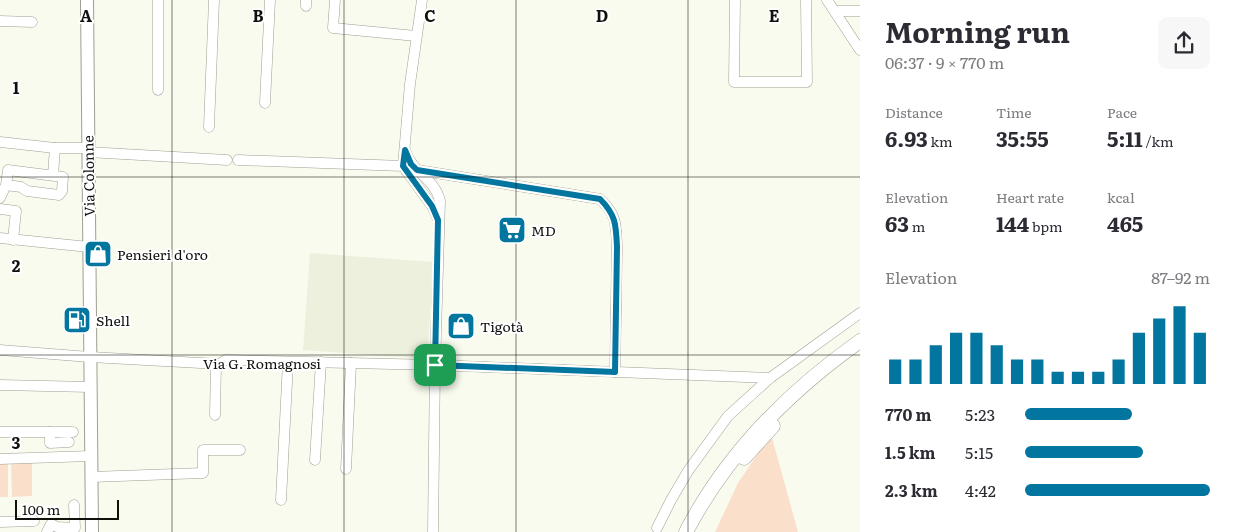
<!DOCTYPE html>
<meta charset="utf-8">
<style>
:root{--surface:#fff;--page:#f7f7f7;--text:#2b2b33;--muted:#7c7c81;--accent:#0376a0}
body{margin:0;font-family:Literata,serif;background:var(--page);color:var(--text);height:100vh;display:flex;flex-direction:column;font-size:19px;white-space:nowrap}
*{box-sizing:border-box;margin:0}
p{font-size:16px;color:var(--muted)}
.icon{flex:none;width:28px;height:28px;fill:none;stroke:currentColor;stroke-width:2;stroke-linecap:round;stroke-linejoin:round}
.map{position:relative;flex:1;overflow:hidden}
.panel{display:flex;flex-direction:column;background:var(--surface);width:375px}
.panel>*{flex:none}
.scale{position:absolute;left:15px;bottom:12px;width:104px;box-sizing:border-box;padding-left:5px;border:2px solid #10110d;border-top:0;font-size:14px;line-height:18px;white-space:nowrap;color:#10110d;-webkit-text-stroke:4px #fff;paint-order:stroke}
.pin{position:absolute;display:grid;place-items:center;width:42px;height:42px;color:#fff;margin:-21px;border-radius:10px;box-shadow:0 2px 8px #0006}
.round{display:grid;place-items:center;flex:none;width:52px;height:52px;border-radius:10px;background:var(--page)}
.head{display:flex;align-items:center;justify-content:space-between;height:85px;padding:0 25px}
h1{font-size:28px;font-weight:700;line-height:38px}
.stats{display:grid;grid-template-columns:repeat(3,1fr);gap:8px;height:85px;padding:5px 25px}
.stats div{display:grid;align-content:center}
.stats b{font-size:21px;font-weight:700}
.stats small{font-size:14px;font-weight:400}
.stats p{font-size:14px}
.chart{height:140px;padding:10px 25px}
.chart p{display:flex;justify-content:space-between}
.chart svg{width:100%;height:90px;margin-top:5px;stroke:var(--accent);stroke-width:6}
ul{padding:0 25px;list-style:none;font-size:16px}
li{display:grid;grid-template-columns:80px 60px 1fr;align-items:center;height:38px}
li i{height:12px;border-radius:6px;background:var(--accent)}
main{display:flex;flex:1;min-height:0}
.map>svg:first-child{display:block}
.built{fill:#eef0de}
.green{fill:#fae0cb}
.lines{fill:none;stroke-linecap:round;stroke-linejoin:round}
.minor-casing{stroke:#9e9e94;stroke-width:11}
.major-casing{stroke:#9e9e94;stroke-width:14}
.highway-casing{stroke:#9e9e94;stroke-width:15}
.minor{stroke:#fff;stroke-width:10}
.major{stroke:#fff;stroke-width:12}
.highway{stroke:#fff;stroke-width:14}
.route-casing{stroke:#fff;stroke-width:10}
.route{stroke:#0376a0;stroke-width:6}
.grid{fill:none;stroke:#10110d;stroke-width:1;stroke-opacity:0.55}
.labels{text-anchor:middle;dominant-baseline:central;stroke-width:4;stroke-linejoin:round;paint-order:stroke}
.street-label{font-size:14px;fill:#10110d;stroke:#fff}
.poi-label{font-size:14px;fill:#10110d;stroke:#fff;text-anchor:start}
.grid-label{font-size:16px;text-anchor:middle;font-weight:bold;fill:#10110d;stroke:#fff;stroke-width:4;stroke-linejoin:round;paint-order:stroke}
</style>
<main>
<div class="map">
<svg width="860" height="532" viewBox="0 0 860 532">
<rect width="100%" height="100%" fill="#fafbef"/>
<polygon class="built" points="310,253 434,262 427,359 303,350"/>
<g class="green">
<polygon points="771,434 798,532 715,532 738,483"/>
<polygon points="32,462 32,496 12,497 11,463"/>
<rect x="0" y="463" width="8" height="34"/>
</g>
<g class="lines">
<defs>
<g id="minor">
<polyline points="158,0 158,90"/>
<polyline points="335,0 333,28 416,36"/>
<polyline points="422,0 410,84 403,166 432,206 438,219"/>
<polyline points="735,0 734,82 807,82 806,0"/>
<polyline points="827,0 860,50"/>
<polyline points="306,6 306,0"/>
<polyline points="835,11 860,11"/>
<polyline points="0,21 32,22"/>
<polyline points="265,103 270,0"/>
<polyline points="209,127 214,0"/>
<polyline points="0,142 55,148 88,148"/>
<path d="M405,150C412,173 435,178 440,201L435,365L433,532"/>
<polyline points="88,152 227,160"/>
<polyline points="238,160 403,166"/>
<path d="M406,171L417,170L600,199C617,215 616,225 617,247L615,372"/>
<polyline points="53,175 55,148"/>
<polyline points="0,198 6,185 8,170 63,177 62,191 59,195 27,191 21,187 6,185"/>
<polyline points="0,209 16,211 13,240"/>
<polyline points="0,238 89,247"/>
<polyline points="0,350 90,357 219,364 226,360 435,365 770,378"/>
<polyline points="0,385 90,387"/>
<polyline points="215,415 216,364"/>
<polyline points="0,432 73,432"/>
<polyline points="50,432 50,443 69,442"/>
<polyline points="0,459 91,456"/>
<polyline points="315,460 321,362"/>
<polyline points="346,469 351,363"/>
<polyline points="91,477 203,473 203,450 240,450"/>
<polyline points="281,500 288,362"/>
<polyline points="0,522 34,521"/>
<polyline points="657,528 671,500 688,471 728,416 770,378 860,313"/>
<polyline points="47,532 51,524 57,527 75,528 74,505"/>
</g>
<polyline id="major" points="87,0 92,532"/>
<g id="highway">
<polyline points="744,458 773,426"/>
<path d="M686,532C727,453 788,392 860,341"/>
</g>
</defs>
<use href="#minor" class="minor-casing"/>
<use href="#major" class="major-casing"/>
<use href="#highway" class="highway-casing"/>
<use href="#minor" class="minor"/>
<use href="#major" class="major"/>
<use href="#highway" class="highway"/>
</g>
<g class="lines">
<defs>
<path id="route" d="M405,150L411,164L417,170L600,199C616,215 616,225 617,247L615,372L435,365L438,220L432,206L403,166Z"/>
</defs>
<use href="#route" class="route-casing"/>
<use href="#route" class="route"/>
</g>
<path class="grid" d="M172,0V532M344,0V532M516,0V532M688,0V532M0,177H860M0,355H860"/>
<defs>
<symbol id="supermarket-square" viewBox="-11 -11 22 22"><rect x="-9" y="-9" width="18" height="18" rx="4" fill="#0376a0" stroke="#fff"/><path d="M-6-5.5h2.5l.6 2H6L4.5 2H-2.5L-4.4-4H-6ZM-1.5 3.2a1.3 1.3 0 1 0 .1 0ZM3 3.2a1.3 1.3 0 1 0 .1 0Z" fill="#fff"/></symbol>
<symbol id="shop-square" viewBox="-11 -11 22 22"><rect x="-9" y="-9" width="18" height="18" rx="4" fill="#0376a0" stroke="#fff"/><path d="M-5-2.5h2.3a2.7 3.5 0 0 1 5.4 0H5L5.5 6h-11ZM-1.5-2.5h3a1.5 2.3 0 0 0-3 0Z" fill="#fff"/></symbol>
<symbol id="fuel-square" viewBox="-11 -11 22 22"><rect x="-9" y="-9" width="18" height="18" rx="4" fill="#0376a0" stroke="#fff"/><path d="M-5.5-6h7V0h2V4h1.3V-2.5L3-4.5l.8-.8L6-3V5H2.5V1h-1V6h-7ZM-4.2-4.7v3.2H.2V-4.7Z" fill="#fff"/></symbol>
</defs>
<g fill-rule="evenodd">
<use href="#supermarket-square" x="496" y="214" width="32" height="32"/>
<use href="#shop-square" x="82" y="238" width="32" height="32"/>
<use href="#fuel-square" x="61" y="304" width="32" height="32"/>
<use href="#shop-square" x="445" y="310" width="32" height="32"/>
</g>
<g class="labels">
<g class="street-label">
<text transform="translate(88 176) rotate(-91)">Via Colonne</text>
<text x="262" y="363">Via G. Romagnosi</text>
</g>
<g class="poi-label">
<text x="531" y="230">MD</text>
<text x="117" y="254">Pensieri d'oro</text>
<text x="96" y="320">Shell</text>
<text x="480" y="326">Tigotà</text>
</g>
</g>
<g class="grid-label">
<text x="86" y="22">A</text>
<text x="258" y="22">B</text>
<text x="430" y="22">C</text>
<text x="602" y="22">D</text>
<text x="774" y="22">E</text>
<text x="16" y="94">1</text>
<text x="16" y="272">2</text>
<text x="16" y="449">3</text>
</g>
</svg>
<div class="scale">100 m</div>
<div class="pin" style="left:435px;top:365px;background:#1e9e55"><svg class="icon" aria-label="arrive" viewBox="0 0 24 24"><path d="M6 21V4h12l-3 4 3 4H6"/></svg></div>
</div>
<section class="panel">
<div class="head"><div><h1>Morning run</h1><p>06:37 · 9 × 770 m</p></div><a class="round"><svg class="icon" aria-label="share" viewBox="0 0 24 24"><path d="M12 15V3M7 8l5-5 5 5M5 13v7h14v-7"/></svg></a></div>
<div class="stats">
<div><p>Distance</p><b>6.93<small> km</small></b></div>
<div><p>Time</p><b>35:55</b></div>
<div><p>Pace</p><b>5:11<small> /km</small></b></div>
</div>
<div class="stats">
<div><p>Elevation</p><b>63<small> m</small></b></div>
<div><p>Heart rate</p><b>144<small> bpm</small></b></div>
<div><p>kcal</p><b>465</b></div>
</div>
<div class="chart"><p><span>Elevation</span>87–92 m</p>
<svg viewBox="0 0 160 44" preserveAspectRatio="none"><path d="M5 44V32M15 44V32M25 44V25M35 44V19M45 44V19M55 44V25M65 44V32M75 44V32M85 44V38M95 44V38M105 44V38M115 44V32M125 44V19M135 44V12M145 44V6M155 44V19"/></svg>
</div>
<ul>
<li><b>770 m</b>5:23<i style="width:58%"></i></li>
<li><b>1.5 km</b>5:15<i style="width:64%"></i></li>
<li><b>2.3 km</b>4:42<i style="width:100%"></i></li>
</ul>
</section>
</main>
